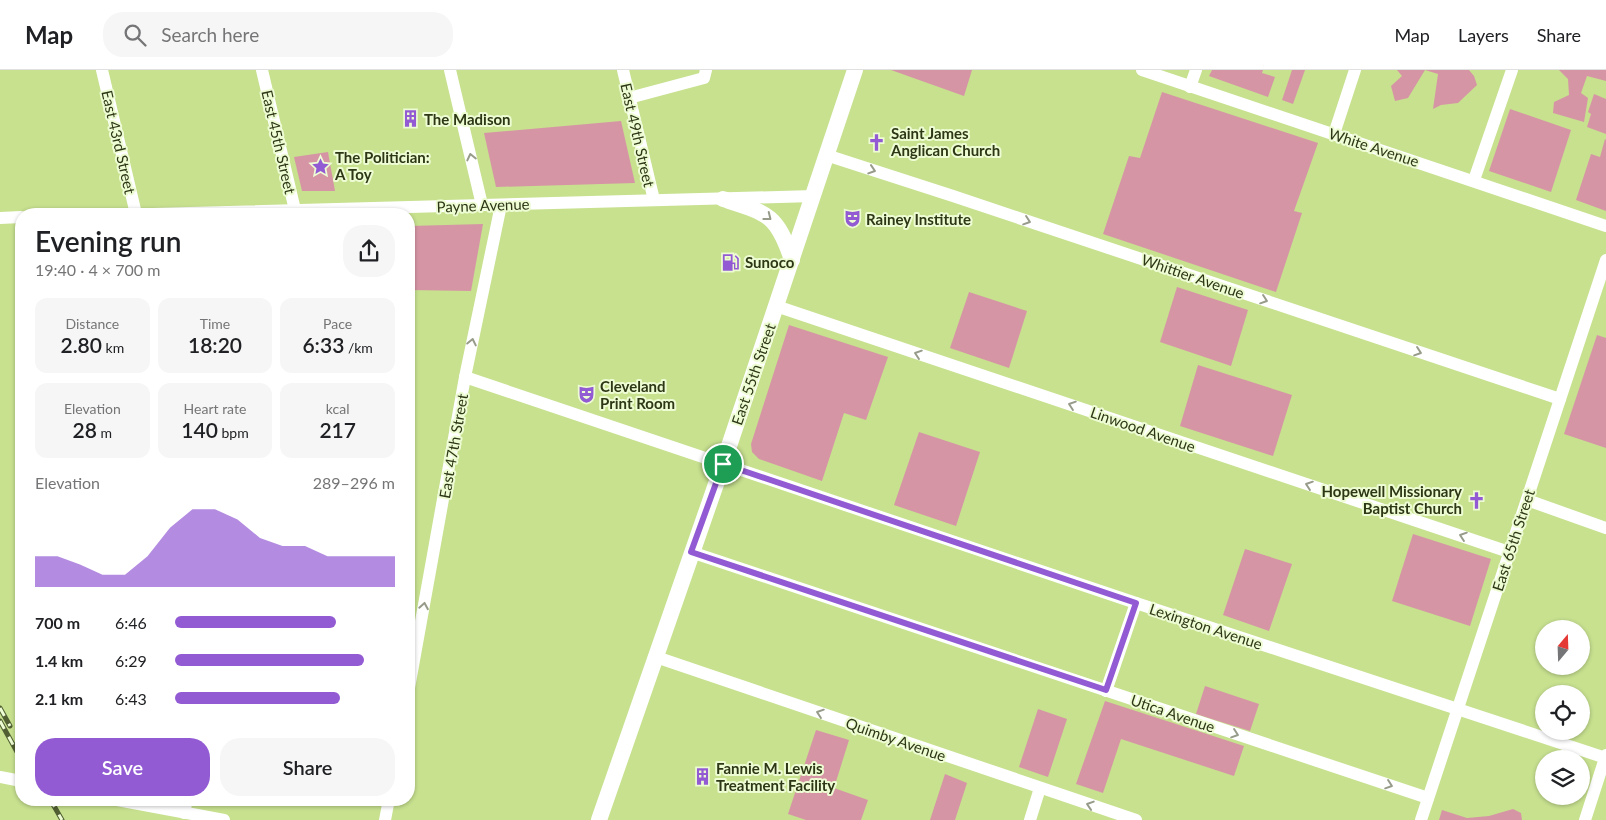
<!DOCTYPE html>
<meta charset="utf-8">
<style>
:root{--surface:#fff;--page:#f6f6f6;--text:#202124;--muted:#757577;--line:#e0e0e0;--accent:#935bd3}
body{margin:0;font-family:Lato,sans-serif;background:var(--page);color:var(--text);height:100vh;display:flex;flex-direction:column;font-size:19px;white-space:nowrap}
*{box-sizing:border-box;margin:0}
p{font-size:16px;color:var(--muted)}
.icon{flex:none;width:28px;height:28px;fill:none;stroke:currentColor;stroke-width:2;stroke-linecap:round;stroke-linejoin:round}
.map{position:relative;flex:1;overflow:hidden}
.drawer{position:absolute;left:15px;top:138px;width:400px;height:598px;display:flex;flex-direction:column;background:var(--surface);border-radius:20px;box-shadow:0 1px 4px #0004}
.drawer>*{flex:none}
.needle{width:32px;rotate:19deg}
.tools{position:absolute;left:1535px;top:550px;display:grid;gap:10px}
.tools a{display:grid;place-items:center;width:55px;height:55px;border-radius:50%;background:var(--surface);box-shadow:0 1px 4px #0004;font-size:25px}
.pin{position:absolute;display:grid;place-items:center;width:42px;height:42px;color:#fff;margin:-21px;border:2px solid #fff;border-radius:50%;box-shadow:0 1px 5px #0007}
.round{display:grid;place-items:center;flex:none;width:52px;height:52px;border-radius:20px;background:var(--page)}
.summary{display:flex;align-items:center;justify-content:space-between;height:85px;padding:0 20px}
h1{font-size:28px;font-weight:600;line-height:38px}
.metrics{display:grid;grid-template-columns:repeat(3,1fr);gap:8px;height:85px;padding:5px 20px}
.metrics div{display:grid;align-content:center;border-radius:12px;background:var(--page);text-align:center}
.metrics b{font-size:21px;font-weight:600}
.metrics small{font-size:14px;font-weight:400}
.metrics p{font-size:14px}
.chart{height:140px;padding:10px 20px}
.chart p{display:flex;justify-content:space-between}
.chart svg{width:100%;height:90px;margin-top:5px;fill:var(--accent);opacity:.7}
.action{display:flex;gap:10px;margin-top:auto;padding:10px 20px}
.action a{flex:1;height:58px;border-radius:20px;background:var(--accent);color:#fff;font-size:20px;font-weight:600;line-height:58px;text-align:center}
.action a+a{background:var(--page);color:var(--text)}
ul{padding:0 20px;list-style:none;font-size:16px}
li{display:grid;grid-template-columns:80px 60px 1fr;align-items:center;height:38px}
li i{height:12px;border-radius:6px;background:var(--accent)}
header{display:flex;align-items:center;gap:30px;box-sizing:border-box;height:70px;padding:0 25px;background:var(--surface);border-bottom:1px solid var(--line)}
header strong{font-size:24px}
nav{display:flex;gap:28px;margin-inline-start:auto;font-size:18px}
.search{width:350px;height:45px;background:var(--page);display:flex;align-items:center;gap:12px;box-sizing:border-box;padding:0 18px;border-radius:20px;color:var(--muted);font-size:19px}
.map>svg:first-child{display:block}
.green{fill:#d695a5}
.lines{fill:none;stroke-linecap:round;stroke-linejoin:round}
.minor{stroke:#fff;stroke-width:12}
.major{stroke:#fff;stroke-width:16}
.rail-casing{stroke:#515f32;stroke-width:5}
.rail{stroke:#eefcd4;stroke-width:3;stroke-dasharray:9;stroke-linecap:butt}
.oneway{stroke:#969b8a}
.route-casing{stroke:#fff;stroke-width:10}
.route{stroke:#935bd3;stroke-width:6}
.labels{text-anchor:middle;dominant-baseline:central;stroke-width:4;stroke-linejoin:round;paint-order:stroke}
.poi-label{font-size:15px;font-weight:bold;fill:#2d3715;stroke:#eefcd4;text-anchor:start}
.street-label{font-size:15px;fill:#2d3715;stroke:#eefcd4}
</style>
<header>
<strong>Map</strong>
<div class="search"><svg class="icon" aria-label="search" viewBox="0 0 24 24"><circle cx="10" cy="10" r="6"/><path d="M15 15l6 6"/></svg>Search here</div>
<nav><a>Map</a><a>Layers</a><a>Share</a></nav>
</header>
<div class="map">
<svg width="1606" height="750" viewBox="0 0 1606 750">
<rect width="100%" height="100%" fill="#c7e18f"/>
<g class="green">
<polygon points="891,0 972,0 964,26"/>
<polygon points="1212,0 1263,0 1262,3 1275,7 1268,27 1209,6"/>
<polygon points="1292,0 1305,0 1293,34 1282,30"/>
<polygon points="1397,0 1469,0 1474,6 1477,15 1458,33 1441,35 1433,39 1438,4 1425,0 1408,28 1395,31 1391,16 1402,6"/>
<polygon points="1559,0 1606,0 1606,11 1587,6 1581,23 1588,28 1584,52 1553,43 1554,32 1569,25 1568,9"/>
<polygon points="1162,22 1318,73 1294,141 1302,143 1276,222 1103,164 1129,86 1140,88"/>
<polygon points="1594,24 1606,29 1606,64 1587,57 1591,44 1588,42"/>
<polygon points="1510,39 1571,60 1551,122 1489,101"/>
<polygon points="621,51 635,113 496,117 484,63"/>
<polygon points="1605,69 1606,70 1606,141 1576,130 1591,84 1600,87"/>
<polygon points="328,82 335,121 302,121 294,87"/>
<polygon points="483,154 471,221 409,220 409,156"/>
<polygon points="1177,217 1248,240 1231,296 1160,272"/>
<polygon points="969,222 1027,241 1009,298 950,278"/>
<polygon points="789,255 888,287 866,350 844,343 822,411 759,389 752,382 751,374"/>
<polygon points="1597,265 1606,268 1606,378 1564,364"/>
<polygon points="1198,295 1292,325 1273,386 1180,356"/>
<polygon points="919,362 980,382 956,456 894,435"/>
<polygon points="1413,464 1491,489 1470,556 1392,531"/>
<polygon points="1245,479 1292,494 1269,561 1223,545"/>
<polygon points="1205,616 1259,634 1250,661 1196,644"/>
<polygon points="1105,631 1244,676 1234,706 1121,669 1103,723 1076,714"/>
<polygon points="1038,639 1067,649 1048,707 1019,697"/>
<polygon points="816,660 849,670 834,718 868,730 861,750 806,750 788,744"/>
<polygon points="945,704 967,713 955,750 930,750"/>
<polygon points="1513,739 1521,743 1522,750 1439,750 1442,740 1467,748 1489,746"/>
</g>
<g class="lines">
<g class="minor">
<polyline points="102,0 136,144"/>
<polyline points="262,0 295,140 294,144"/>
<polyline points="450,0 482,135"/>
<polyline points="623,0 654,130"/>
<polyline points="1142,0 1606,156"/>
<polyline points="1190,17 1196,0"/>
<polyline points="629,28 704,8 706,0"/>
<polyline points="1334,64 1355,0"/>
<polyline points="826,85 953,126 1560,329"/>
<polyline points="1474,110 1512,0"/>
<polyline points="152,144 814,126"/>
<polyline points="0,148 21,147"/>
<polyline points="776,236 1509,482"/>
<polyline points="465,307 1136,533 1606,688"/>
<polyline points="1527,430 1606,458"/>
<polyline points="691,482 1428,728"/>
<polyline points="656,587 1136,750"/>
<polyline points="409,618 465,307 501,135"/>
<polyline points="1106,621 1136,533"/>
<polyline points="0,707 21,711"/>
<polyline points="112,729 224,750"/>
<polyline points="184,743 187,729"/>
<polyline points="385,750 389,729"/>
<polyline points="1030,750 1040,718"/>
<polyline points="1421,750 1606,190"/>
<polyline points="1585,750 1606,685"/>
</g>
<g class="major">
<path d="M723,129C767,143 777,144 792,190"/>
<polyline points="599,750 723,394 855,0"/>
</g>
<defs>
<g id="rail">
<polyline points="0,638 10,656"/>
<polyline points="0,651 21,689"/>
<polyline points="50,729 62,750"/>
</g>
</defs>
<use href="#rail" class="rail-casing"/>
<use href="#rail" class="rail"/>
</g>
<defs><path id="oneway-chevron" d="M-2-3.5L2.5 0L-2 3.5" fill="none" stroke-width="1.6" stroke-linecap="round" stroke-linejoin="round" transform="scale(1.25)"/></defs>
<g class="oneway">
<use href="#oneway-chevron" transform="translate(471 87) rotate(-103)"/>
<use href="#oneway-chevron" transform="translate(872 100) rotate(18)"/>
<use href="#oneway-chevron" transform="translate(768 147) rotate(38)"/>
<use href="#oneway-chevron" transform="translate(1027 151) rotate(19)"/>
<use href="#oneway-chevron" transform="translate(1264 230) rotate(19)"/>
<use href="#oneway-chevron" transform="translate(472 272) rotate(-78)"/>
<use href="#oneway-chevron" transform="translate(1418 282) rotate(19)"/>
<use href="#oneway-chevron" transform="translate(918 284) rotate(-161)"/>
<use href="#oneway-chevron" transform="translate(1072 335) rotate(-161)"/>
<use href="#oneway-chevron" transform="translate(1309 415) rotate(-161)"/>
<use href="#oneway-chevron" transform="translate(1463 466) rotate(-161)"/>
<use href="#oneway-chevron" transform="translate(424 536) rotate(-80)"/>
<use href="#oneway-chevron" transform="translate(820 643) rotate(-161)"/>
<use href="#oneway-chevron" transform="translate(1235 664) rotate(19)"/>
<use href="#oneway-chevron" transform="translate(1389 715) rotate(19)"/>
<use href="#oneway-chevron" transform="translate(1090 735) rotate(-162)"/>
</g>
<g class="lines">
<defs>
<polygon id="route" points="723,394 1136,533 1106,620 691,482"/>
</defs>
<use href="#route" class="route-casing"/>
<use href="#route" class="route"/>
</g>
<defs>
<symbol id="building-bare" viewBox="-9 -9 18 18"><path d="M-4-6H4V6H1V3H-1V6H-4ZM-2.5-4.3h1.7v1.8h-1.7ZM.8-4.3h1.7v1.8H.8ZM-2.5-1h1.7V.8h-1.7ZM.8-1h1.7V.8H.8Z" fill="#935bd3" stroke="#eefcd4" stroke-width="2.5" paint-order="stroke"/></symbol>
<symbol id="church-bare" viewBox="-9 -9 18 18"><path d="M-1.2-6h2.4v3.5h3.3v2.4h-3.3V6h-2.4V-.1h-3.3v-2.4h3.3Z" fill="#935bd3" stroke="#eefcd4" stroke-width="2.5" paint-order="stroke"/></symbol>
<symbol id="sight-bare" viewBox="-9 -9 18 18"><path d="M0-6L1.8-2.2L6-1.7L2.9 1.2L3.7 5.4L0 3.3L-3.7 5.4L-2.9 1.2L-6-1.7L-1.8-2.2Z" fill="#935bd3" stroke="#eefcd4" stroke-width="2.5" paint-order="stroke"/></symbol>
<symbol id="theatre-bare" viewBox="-9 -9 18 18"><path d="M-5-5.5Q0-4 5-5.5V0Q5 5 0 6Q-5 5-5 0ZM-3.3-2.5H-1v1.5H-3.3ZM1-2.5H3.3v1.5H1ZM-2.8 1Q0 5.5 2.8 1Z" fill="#935bd3" stroke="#eefcd4" stroke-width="2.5" paint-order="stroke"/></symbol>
<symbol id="fuel-bare" viewBox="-9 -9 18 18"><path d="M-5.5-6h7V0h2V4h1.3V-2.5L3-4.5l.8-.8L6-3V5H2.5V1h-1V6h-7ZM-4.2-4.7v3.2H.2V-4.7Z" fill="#935bd3" stroke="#eefcd4" stroke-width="2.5" paint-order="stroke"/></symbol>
</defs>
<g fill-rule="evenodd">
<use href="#building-bare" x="398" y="36" width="25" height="25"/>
<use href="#church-bare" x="864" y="60" width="25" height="25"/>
<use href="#sight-bare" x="308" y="84" width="25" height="25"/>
<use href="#theatre-bare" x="840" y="136" width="25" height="25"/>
<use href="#fuel-bare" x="718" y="180" width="25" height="25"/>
<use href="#theatre-bare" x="574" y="312" width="25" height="25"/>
<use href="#church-bare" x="1464" y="418" width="25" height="25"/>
<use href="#building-bare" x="690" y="694" width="25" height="25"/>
</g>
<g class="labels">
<g class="poi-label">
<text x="424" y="49">The Madison</text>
<text x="891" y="63">Saint James<tspan x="891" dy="17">Anglican Church</tspan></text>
<text x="335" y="87">The Politician:<tspan x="335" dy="17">A Toy</tspan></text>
<text x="866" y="149">Rainey Institute</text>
<text x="745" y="192">Sunoco</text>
<text x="600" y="316">Cleveland<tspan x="600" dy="17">Print Room</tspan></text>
<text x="1462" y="421" text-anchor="end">Hopewell Missionary<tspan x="1462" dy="17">Baptist Church</tspan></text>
<text x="716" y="698">Fannie M. Lewis<tspan x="716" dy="17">Treatment Facility</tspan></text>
</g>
<g class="street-label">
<text transform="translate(638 65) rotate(77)">East 49th Street</text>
<text transform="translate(119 72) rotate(77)">East 43rd Street</text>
<text transform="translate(279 72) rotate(77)">East 45th Street</text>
<text transform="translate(1374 77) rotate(18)">White Avenue</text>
<text transform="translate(483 135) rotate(-2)">Payne Avenue</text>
<text transform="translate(1193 206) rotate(19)">Whittier Avenue</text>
<text transform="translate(753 304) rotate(-71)">East 55th Street</text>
<text transform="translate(1143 359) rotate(19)">Linwood Avenue</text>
<text transform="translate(453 376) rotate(-80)">East 47th Street</text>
<text transform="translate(1513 470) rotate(-72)">East 65th Street</text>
<text transform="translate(1206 556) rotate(18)">Lexington Avenue</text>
<text transform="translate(1173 643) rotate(19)">Utica Avenue</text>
<text transform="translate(896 669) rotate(19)">Quimby Avenue</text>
</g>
</g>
</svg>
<div class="tools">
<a><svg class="needle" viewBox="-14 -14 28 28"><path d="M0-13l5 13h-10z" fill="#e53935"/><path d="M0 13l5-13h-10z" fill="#757577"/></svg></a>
<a><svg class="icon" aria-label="locate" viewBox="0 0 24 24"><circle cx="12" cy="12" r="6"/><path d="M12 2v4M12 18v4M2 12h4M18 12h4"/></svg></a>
<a><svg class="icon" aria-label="layers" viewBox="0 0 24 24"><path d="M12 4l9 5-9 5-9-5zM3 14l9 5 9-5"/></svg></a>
</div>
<div class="pin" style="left:723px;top:394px;background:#1e9e55"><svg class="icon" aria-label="arrive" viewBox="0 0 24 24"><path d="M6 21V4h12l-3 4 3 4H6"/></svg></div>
<section class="drawer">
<div class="summary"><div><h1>Evening run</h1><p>19:40 · 4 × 700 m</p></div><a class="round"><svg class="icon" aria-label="share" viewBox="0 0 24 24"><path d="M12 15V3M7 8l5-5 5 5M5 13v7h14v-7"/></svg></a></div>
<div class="metrics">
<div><p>Distance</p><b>2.80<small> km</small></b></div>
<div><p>Time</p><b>18:20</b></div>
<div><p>Pace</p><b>6:33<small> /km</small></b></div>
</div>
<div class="metrics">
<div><p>Elevation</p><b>28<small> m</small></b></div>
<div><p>Heart rate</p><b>140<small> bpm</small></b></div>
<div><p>kcal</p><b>217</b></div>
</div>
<div class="chart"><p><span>Elevation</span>289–296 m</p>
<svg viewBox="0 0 160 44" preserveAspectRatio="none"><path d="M0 44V29L10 29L20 33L30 38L40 38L50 29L60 15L70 6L80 6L90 11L100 20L110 24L120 24L130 29L140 29L150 29L160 29V44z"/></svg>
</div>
<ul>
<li><b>700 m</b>6:46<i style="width:73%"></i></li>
<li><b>1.4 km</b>6:29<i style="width:86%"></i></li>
<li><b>2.1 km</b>6:43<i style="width:75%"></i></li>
</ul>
<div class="action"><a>Save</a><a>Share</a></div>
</section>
</div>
